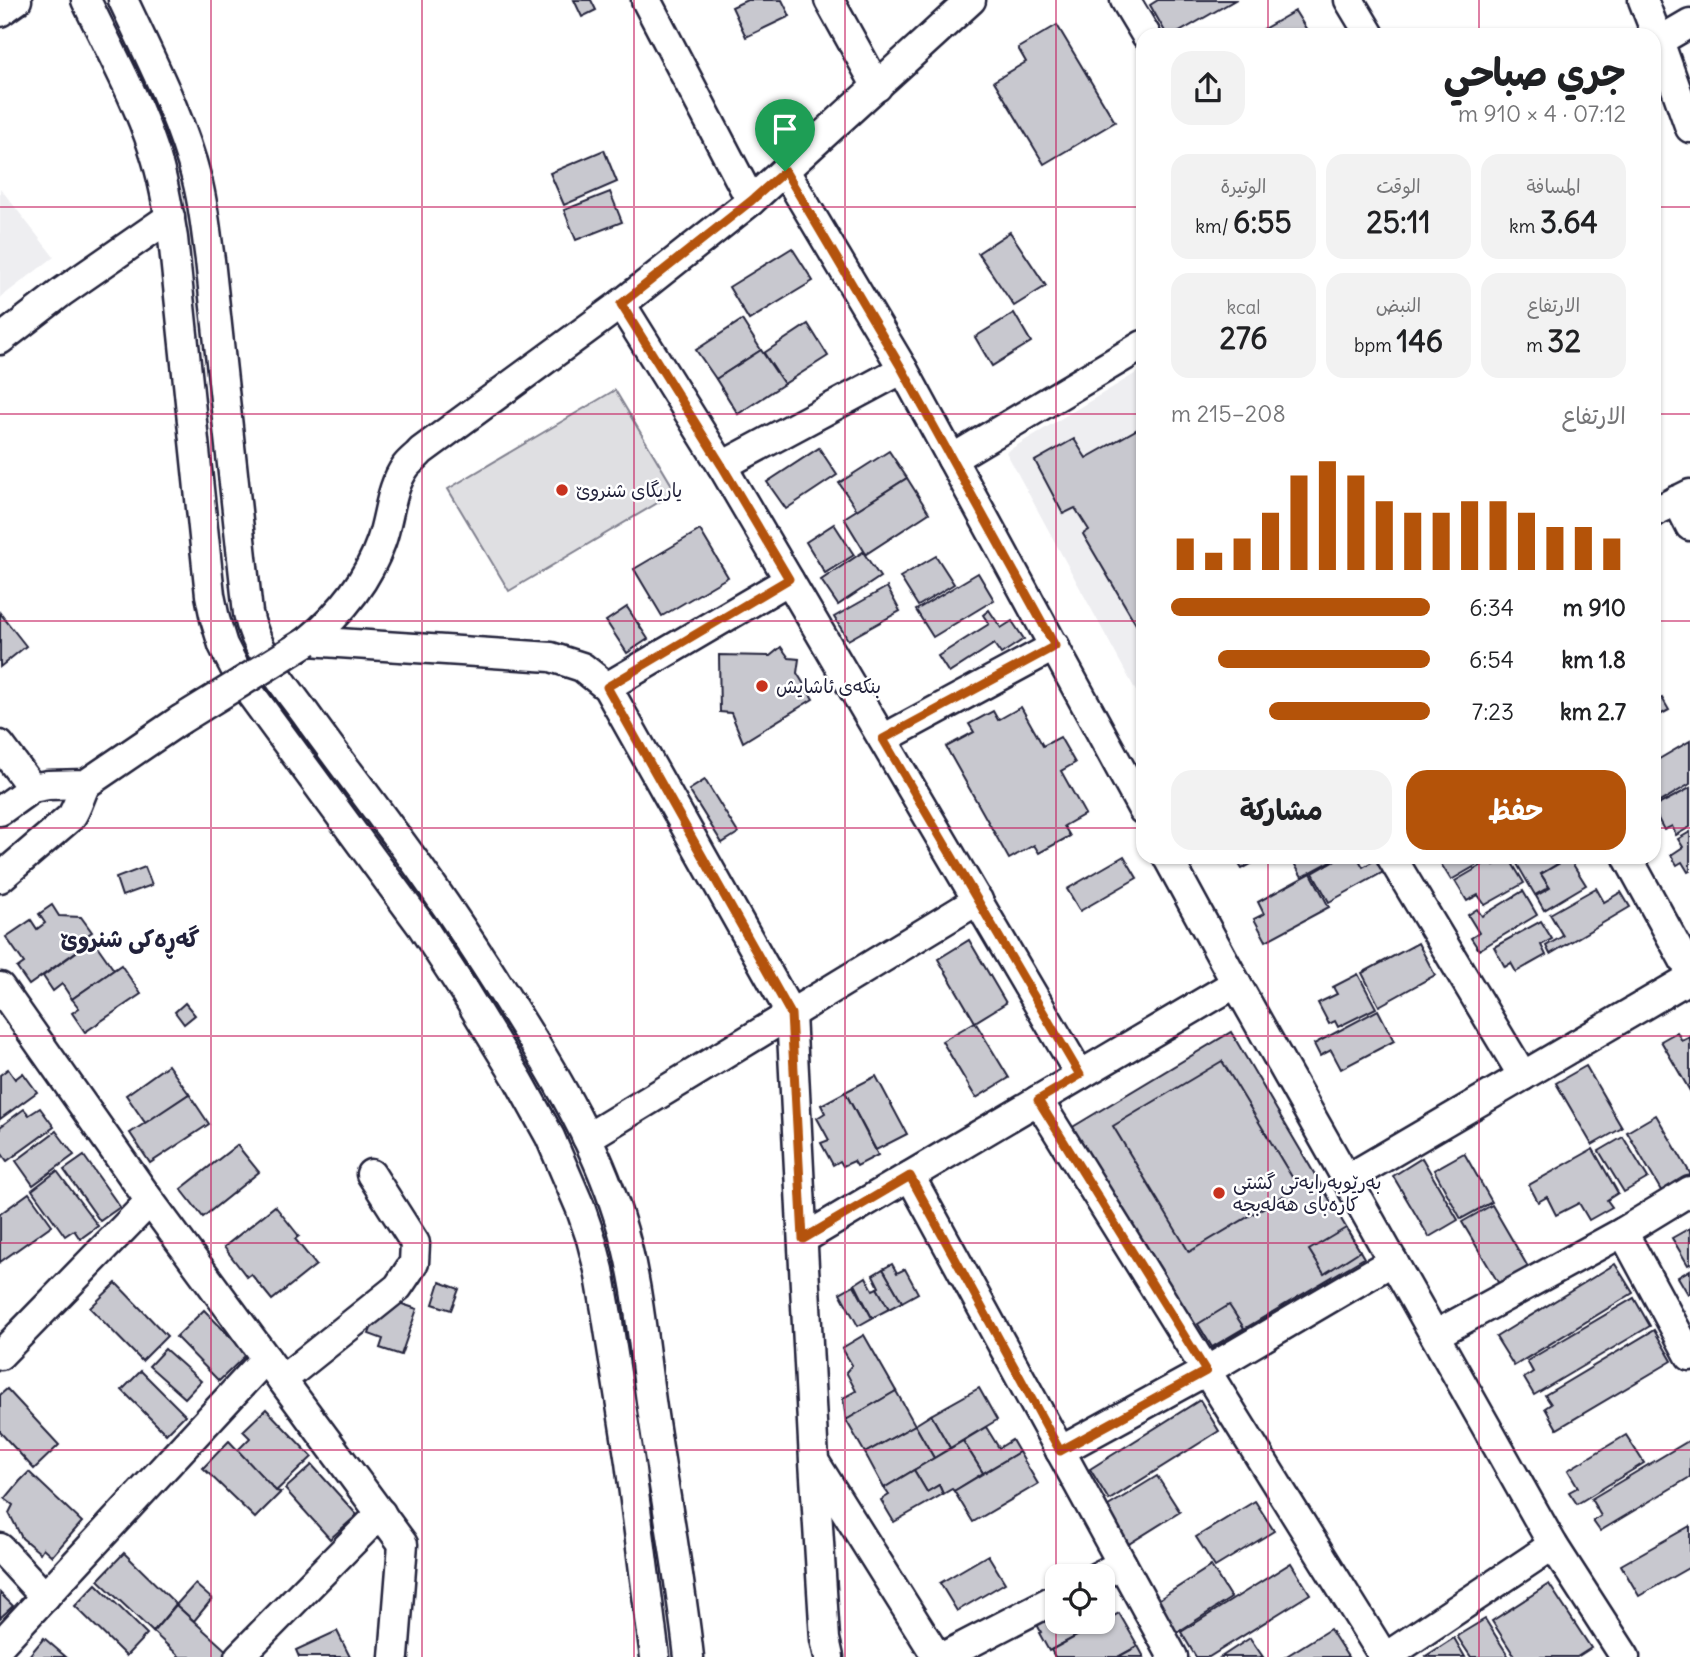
<!DOCTYPE html>
<html lang="ar">
<meta charset="utf-8">
<style>
:root{--surface:#fff;--page:#f2f2f2;--text:#202124;--muted:#757577;--accent:#b45309}
body{margin:0;font-family:Delius,"Playpen Sans Arabic",sans-serif;background:var(--page);color:var(--text);direction:rtl;height:100vh;display:flex;flex-direction:column;font-size:26px;white-space:nowrap}
*{box-sizing:border-box;margin:0}
p{font-size:23px;color:var(--muted)}
.icon{flex:none;width:38px;height:38px;fill:none;stroke:currentColor;stroke-width:2;stroke-linecap:round;stroke-linejoin:round}
.map{position:relative;flex:1;overflow:hidden;direction:ltr}
.panel{position:absolute;left:1136px;top:28px;width:525px;height:836px;display:flex;flex-direction:column;background:var(--surface);border-radius:21px;box-shadow:0 2px 5px #0004;direction:rtl}
.panel>*{flex:none}
.buttons{position:absolute;left:1045px;top:1564px;display:grid;gap:14px}
.buttons a{display:grid;place-items:center;width:70px;height:70px;border-radius:14px;background:var(--surface);box-shadow:0 2px 5px #0004;font-size:35px}
.pin{position:absolute;display:grid;place-items:center;width:60px;height:60px;color:#fff;margin:-72px -30px;border-radius:50% 50% 50% 0;rotate:-45deg;box-shadow:0 0 7px #0007}
.pin .icon{rotate:45deg}
.round{display:grid;place-items:center;flex:none;width:74px;height:74px;border-radius:21px;background:var(--page)}
.overview{display:flex;align-items:center;justify-content:space-between;height:119px;padding:0 35px}
h1{font-size:38px;font-weight:700;line-height:52px}
.stats{display:grid;grid-template-columns:repeat(3,1fr);gap:10px;height:119px;padding:7px 35px}
.stats div{display:grid;align-content:center;border-radius:18px;background:var(--page);text-align:center}
.stats b{font-size:30px;font-weight:700}
.stats small{font-size:19px;font-weight:400}
.stats p{font-size:19px}
.chart{height:196px;padding:14px 35px}
.chart p{display:flex;justify-content:space-between}
.chart svg{width:100%;height:126px;margin-top:7px;stroke:var(--accent);stroke-width:6}
.primary-button{display:flex;gap:14px;margin-top:auto;padding:14px 35px}
.primary-button a{flex:1;height:80px;border-radius:21px;background:var(--accent);color:#fff;font-size:28px;font-weight:700;line-height:80px;text-align:center}
.primary-button a+a{background:var(--page);color:var(--text)}
ul{padding:0 35px;list-style:none;font-size:23px}
li{display:grid;grid-template-columns:112px 84px 1fr;align-items:center;height:52px}
li i{height:18px;border-radius:9px;background:var(--accent)}
.map>svg:first-child{display:block}
.built{fill:#eeeef1}
.green{fill:#dfdfe2;stroke:#80808e;stroke-width:2}
.building{fill:#c8c8cf;stroke:#22223b;stroke-width:2}
.lines{fill:none;stroke-linecap:round;stroke-linejoin:round}
.minor-casing{stroke:#22223b;stroke-width:33}
.minor{stroke:#fff;stroke-width:28}
.minor-bridge-casing{stroke:#22223b;stroke-width:33;stroke-linecap:butt}
.minor-bridge{stroke:#fff;stroke-width:28}
.route-casing{stroke:#fff;stroke-width:14}
.route{stroke:#b45309;stroke-width:9}
.grid{fill:none;stroke:#c2185b;stroke-width:2;stroke-opacity:0.55}
.poi-dot{fill:#c8321e;stroke:#fff;stroke-width:2.5}
.labels{text-anchor:middle;dominant-baseline:central;stroke-width:5;stroke-linejoin:round;paint-order:stroke}
.poi-label{font-size:19px;fill:#22223b;stroke:#fff;text-anchor:start}
.quarter-label{font-size:23px;font-weight:bold;fill:#22223b;stroke:#fff}
</style>
<div class="map">
<svg width="1690" height="1657" viewBox="0 0 1690 1657">
<rect width="100%" height="100%" fill="#fff"/>
<filter id="ink" filterUnits="userSpaceOnUse"><feTurbulence type="fractalNoise" baseFrequency=".0143" numOctaves="2"/><feDisplacementMap in="SourceGraphic" scale="14" xChannelSelector="R" yChannelSelector="G"/><feConvolveMatrix kernelMatrix="1 2 1 2 8 2 1 2 1" color-interpolation-filters="sRGB"/></filter>
<g filter="url(#ink)">
<g class="built">
<polygon points="0,188 54,257 0,298"/>
<polygon points="1143,369 1143,704 1006,452"/>
</g>
<polygon class="green" points="615,390 676,492 509,591 448,489"/>
<g class="building">
<polygon points="574,0 591,0 596,10 582,17"/>
<polygon points="747,0 782,0 790,16 746,37 732,7"/>
<polygon points="1158,0 1235,0 1174,35 1167,35 1150,5"/>
<polygon points="1295,11 1310,35 1253,35"/>
<polygon points="1057,25 1115,122 1044,164 994,81 1026,62 1018,48"/>
<polygon points="604,150 617,182 564,205 550,173"/>
<polygon points="610,192 622,222 576,240 564,210"/>
<polygon points="1010,232 1046,286 1014,306 978,253"/>
<polygon points="792,248 813,281 749,320 729,287"/>
<polygon points="1014,313 1031,342 992,366 975,337"/>
<polygon points="742,320 761,350 716,379 696,350"/>
<polygon points="808,324 828,356 784,384 764,353"/>
<polygon points="761,350 784,384 738,414 716,379"/>
<polygon points="1143,426 1143,493 1137,496 1143,506 1143,630 1140,631 1083,534 1089,530 1075,508 1063,514 1035,461 1074,439 1086,458"/>
<polygon points="819,448 837,475 786,509 767,482"/>
<polygon points="889,451 907,478 857,510 839,483"/>
<polygon points="907,478 929,513 866,554 844,518"/>
<polygon points="834,524 854,555 825,573 806,542"/>
<polygon points="700,530 728,577 662,616 634,569"/>
<polygon points="863,552 880,577 838,605 821,580"/>
<polygon points="936,556 954,584 918,606 900,577"/>
<polygon points="978,573 994,600 933,637 916,610"/>
<polygon points="887,587 900,611 848,640 834,617"/>
<polygon points="627,607 648,639 627,653 606,621"/>
<polygon points="989,610 1001,628 1012,621 1024,639 1001,654 994,644 949,673 938,656 989,624 983,615"/>
<polygon points="0,613 26,646 0,667"/>
<polygon points="781,647 789,658 799,659 797,673 813,699 743,742 731,713 720,712 719,655 770,656"/>
<polygon points="1654,698 1656,701 1662,698 1669,710 1654,718"/>
<polygon points="1021,707 1043,746 1060,737 1075,763 1061,771 1085,814 1064,826 1070,836 1039,853 1034,845 1009,859 946,747 974,732 969,724 993,711 998,720"/>
<polygon points="1690,741 1690,784 1656,804 1654,800 1654,762"/>
<polygon points="705,780 738,833 722,843 689,790"/>
<polygon points="1690,788 1690,827 1676,835 1672,826 1664,830 1654,811 1654,807"/>
<polygon points="1690,832 1690,871 1688,872 1682,862 1677,865 1671,855 1683,847 1678,839"/>
<polygon points="1124,856 1137,878 1080,911 1067,889"/>
<polygon points="1235,858 1262,858 1242,869"/>
<polygon points="1291,858 1337,858 1302,877"/>
<polygon points="1339,858 1358,858 1363,867 1379,858 1385,871 1329,902 1313,873"/>
<polygon points="1440,858 1489,858 1451,880 1438,859"/>
<polygon points="1509,858 1524,883 1485,905 1478,895 1467,901 1455,881 1491,860 1494,865"/>
<polygon points="1528,858 1567,858 1541,874 1549,887 1535,895 1517,864"/>
<polygon points="1569,858 1586,885 1544,910 1536,896 1550,888 1541,874"/>
<polygon points="145,867 152,885 122,896 116,878"/>
<polygon points="1311,873 1329,907 1266,941 1254,919 1264,914 1258,902"/>
<polygon points="1596,888 1604,902 1621,892 1630,907 1550,954 1546,946 1563,936 1550,914"/>
<polygon points="1523,891 1537,915 1479,950 1471,938 1479,933 1468,915 1477,909 1482,916"/>
<polygon points="52,905 59,916 81,917 92,932 80,940 84,946 29,985 17,968 24,963 6,937 31,920 37,929 45,923 39,914"/>
<polygon points="1541,921 1552,939 1541,945 1546,955 1516,972 1511,963 1505,967 1494,947"/>
<polygon points="93,940 114,970 72,999 62,984 53,991 43,976"/>
<polygon points="969,940 1006,1003 975,1022 938,959"/>
<polygon points="1418,943 1435,975 1379,1006 1362,973"/>
<polygon points="121,965 141,994 85,1032 72,1013 79,1008 72,999"/>
<polygon points="1358,974 1376,1008 1338,1027 1335,1021 1329,1024 1318,1003 1337,994 1333,987"/>
<polygon points="185,1003 195,1015 184,1024 175,1012"/>
<polygon points="1378,1010 1394,1041 1341,1069 1331,1050 1320,1056 1314,1044"/>
<polygon points="975,1022 1009,1078 976,1098 942,1041"/>
<polygon points="1231,1032 1364,1258 1210,1349 1071,1128"/>
<polygon points="1677,1032 1682,1041 1690,1037 1690,1091 1661,1041"/>
<polygon points="1222,1061 1298,1187 1189,1252 1113,1126"/>
<polygon points="168,1065 189,1094 146,1124 126,1095"/>
<polygon points="1586,1066 1622,1128 1592,1145 1556,1083"/>
<polygon points="8,1069 15,1079 23,1073 37,1092 0,1119 0,1075"/>
<polygon points="876,1076 907,1134 876,1150 845,1092"/>
<polygon points="845,1092 878,1155 857,1166 854,1161 843,1166 840,1161 833,1165 821,1143 829,1140 817,1118 825,1113 821,1105"/>
<polygon points="189,1094 209,1124 150,1163 130,1133"/>
<polygon points="40,1108 54,1127 7,1161 0,1151 0,1127 24,1109 29,1115"/>
<polygon points="1656,1115 1690,1173 1690,1179 1663,1194 1627,1132"/>
<polygon points="56,1131 74,1155 33,1185 16,1161"/>
<polygon points="1623,1137 1648,1178 1624,1192 1599,1151"/>
<polygon points="237,1145 259,1172 203,1217 181,1189"/>
<polygon points="1593,1149 1618,1193 1607,1200 1612,1207 1589,1220 1579,1203 1556,1215 1547,1197 1538,1202 1529,1185"/>
<polygon points="1464,1153 1492,1202 1461,1219 1434,1170"/>
<polygon points="84,1156 120,1207 100,1221 64,1170"/>
<polygon points="1422,1158 1458,1220 1429,1237 1393,1176"/>
<polygon points="57,1171 98,1226 80,1239 74,1230 65,1236 32,1190"/>
<polygon points="29,1193 52,1225 0,1262 0,1214"/>
<polygon points="1492,1205 1528,1267 1499,1284 1462,1222"/>
<polygon points="275,1206 299,1236 295,1239 316,1265 272,1300 251,1274 247,1277 224,1247"/>
<polygon points="1346,1228 1360,1251 1324,1274 1309,1250"/>
<polygon points="1690,1228 1690,1264 1688,1265 1672,1238"/>
<polygon points="892,1264 897,1273 905,1269 918,1293 902,1302 883,1269"/>
<polygon points="1615,1264 1633,1293 1514,1366 1496,1337"/>
<polygon points="883,1269 902,1302 889,1309 877,1288 879,1287 873,1275"/>
<polygon points="1690,1270 1690,1293 1688,1294 1678,1277"/>
<polygon points="866,1277 873,1290 877,1288 889,1309 872,1318 855,1284"/>
<polygon points="440,1282 459,1289 451,1310 433,1304"/>
<polygon points="116,1283 167,1336 142,1361 90,1308"/>
<polygon points="854,1285 872,1318 858,1326 840,1293"/>
<polygon points="1634,1298 1650,1326 1534,1395 1524,1378 1533,1372 1527,1361"/>
<polygon points="396,1302 417,1309 401,1355 380,1348 383,1339 369,1334 380,1304 394,1309"/>
<polygon points="1229,1305 1244,1328 1212,1347 1198,1324"/>
<polygon points="204,1310 247,1354 219,1381 176,1337"/>
<polygon points="1654,1330 1672,1361 1557,1429 1545,1408 1551,1404 1545,1395"/>
<polygon points="864,1335 896,1391 846,1420 843,1398 856,1391 846,1372 852,1365 842,1348"/>
<polygon points="165,1349 201,1381 185,1398 149,1366"/>
<polygon points="141,1371 185,1415 166,1434 122,1390"/>
<polygon points="979,1388 997,1420 950,1448 931,1415"/>
<polygon points="7,1389 59,1445 34,1469 0,1432 0,1395"/>
<polygon points="896,1391 915,1425 865,1453 846,1420"/>
<polygon points="1200,1400 1219,1431 1109,1500 1090,1469"/>
<polygon points="266,1409 312,1457 276,1491 237,1451 250,1438 243,1431"/>
<polygon points="931,1415 950,1448 934,1458 915,1425"/>
<polygon points="915,1425 934,1458 884,1488 865,1453"/>
<polygon points="986,1427 999,1448 1012,1440 1019,1452 983,1473 963,1441"/>
<polygon points="1626,1435 1644,1463 1577,1504 1569,1492 1578,1487 1568,1470"/>
<polygon points="1690,1440 1690,1477 1600,1531 1593,1521 1601,1516 1591,1499"/>
<polygon points="229,1441 276,1491 281,1492 255,1518 203,1468"/>
<polygon points="963,1441 983,1473 954,1491 952,1489 943,1494 939,1485 927,1492 914,1470"/>
<polygon points="1019,1452 1038,1484 973,1522 954,1491"/>
<polygon points="312,1465 357,1515 330,1539 285,1489"/>
<polygon points="914,1470 927,1492 939,1485 943,1494 894,1522 881,1500 889,1495 884,1488"/>
<polygon points="29,1472 82,1522 52,1556 43,1548 40,1553 22,1538 9,1513 13,1505 5,1499 20,1481"/>
<polygon points="1157,1476 1180,1512 1127,1545 1105,1508"/>
<polygon points="1255,1501 1274,1531 1215,1567 1196,1537"/>
<polygon points="1690,1526 1690,1567 1639,1596 1621,1565"/>
<polygon points="124,1553 176,1604 153,1632 98,1580"/>
<polygon points="988,1555 1005,1583 957,1611 940,1583"/>
<polygon points="1291,1563 1310,1594 1209,1657 1196,1657 1181,1632"/>
<polygon points="1211,1566 1231,1598 1170,1637 1150,1605"/>
<polygon points="96,1584 147,1634 126,1656 75,1606"/>
<polygon points="195,1584 212,1599 194,1621 176,1605"/>
<polygon points="1549,1584 1591,1648 1577,1657 1515,1657 1492,1621"/>
<polygon points="0,1593 13,1606 0,1618"/>
<polygon points="1057,1603 1057,1622 1094,1622 1096,1626 1049,1651 1039,1633 1041,1632 1033,1617"/>
<polygon points="176,1605 231,1655 229,1657 180,1657 153,1632"/>
<polygon points="1119,1613 1138,1646 1118,1657 1055,1657 1051,1650"/>
<polygon points="1485,1619 1509,1657 1471,1657 1457,1636"/>
<polygon points="1330,1629 1348,1657 1285,1657"/>
<polygon points="337,1631 350,1657 299,1657 296,1650"/>
<polygon points="44,1638 66,1657 28,1657"/>
<polygon points="1250,1638 1263,1657 1221,1657"/>
<polygon points="1454,1638 1465,1657 1427,1657 1426,1656"/>
<polygon points="1138,1646 1144,1657 1118,1657"/>
</g>
<g class="lines">
<defs>
<g id="minor">
<path d="M86,0C109,49 136,97 153,148C163,177 168,208 173,238L210,595L215,619L223,645L242,682L423,928L464,991L519,1081L550,1137L580,1207L591,1239L599,1270L606,1310L630,1462L655,1657"/>
<path d="M123,0C150,58 181,117 197,180C204,206 206,233 210,260L248,613C256,651 282,682 305,713C332,751 361,788 388,825C435,887 478,952 519,1018C558,1080 596,1145 618,1215C639,1278 643,1349 653,1415C665,1496 680,1576 689,1657"/>
<polyline points="646,0 751,201"/>
<polyline points="829,0 877,87"/>
<polyline points="1125,0 1146,35"/>
<polyline points="1349,0 1370,35"/>
<polyline points="1643,0 1659,41 1690,128"/>
<polyline points="0,12 17,0"/>
<polyline points="1654,44 1690,23"/>
<polyline points="785,171 903,369 1143,810"/>
<polyline points="621,304 722,466 1080,1075"/>
<polyline points="0,340 62,292 170,217"/>
<polyline points="952,459 1143,345"/>
<polyline points="722,466 903,369"/>
<polyline points="1677,500 1690,526"/>
<polyline points="1654,512 1690,494"/>
<polyline points="308,641 551,657 582,667 607,687 791,1014 814,1461 825,1639 829,1657"/>
<path d="M308,641C339,615 367,582 381,542C390,517 390,488 406,466C411,460 417,456 421,451L621,304L751,201L971,0"/>
<polyline points="607,687 789,580"/>
<polyline points="883,739 1055,646"/>
<polyline points="0,745 32,788"/>
<polyline points="0,811 32,788 48,785 86,784 180,720"/>
<polyline points="1168,858 1236,983 1553,1545 1625,1657"/>
<polyline points="1392,858 1523,1076"/>
<polyline points="1628,858 1690,971"/>
<path d="M0,878L71,817C78,807 80,795 86,784"/>
<polyline points="0,987 150,1201 403,1544 394,1657"/>
<polyline points="1038,1100 1384,1657"/>
<polyline points="587,1138 978,900"/>
<polyline points="910,1176 1173,1657"/>
<polyline points="1347,1179 1690,978"/>
<polyline points="1623,1232 1690,1356"/>
<polyline points="803,1239 1236,983"/>
<polyline points="1435,1335 1623,1232 1690,1191"/>
<polyline points="0,1355 150,1201"/>
<polyline points="282,1380 398,1287 414,1263 415,1243 371,1174"/>
<polyline points="1060,1451 1206,1371 1393,1261"/>
<polyline points="816,1464 937,1657"/>
<polyline points="0,1548 45,1597"/>
<polyline points="1097,1577 1122,1564"/>
<polyline points="0,1645 266,1358"/>
<polyline points="239,1657 381,1513"/>
<polyline points="943,1657 1057,1598"/>
<polyline points="1386,1657 1553,1545"/>
</g>
</defs>
<use href="#minor" class="minor-casing"/>
<use href="#minor" class="minor"/>
<defs>
<polyline id="minor-bridge" points="180,720 308,641"/>
</defs>
<use href="#minor-bridge" class="minor-bridge-casing"/>
<use href="#minor-bridge" class="minor-bridge"/>
</g>
</g>
<g class="lines" filter="url(#ink)">
<defs>
<polygon id="route" points="785,171 902,369 1055,646 883,739 1080,1075 1038,1100 1206,1371 1060,1451 910,1176 803,1239 791,1014 607,687 789,579 722,466 621,304 751,201"/>
</defs>
<use href="#route" class="route-casing"/>
<use href="#route" class="route"/>
</g>
<path class="grid" d="M211,0V1657M422,0V1657M634,0V1657M845,0V1657M1056,0V1657M1268,0V35M1479,0V35M0,207H1143M1654,207H1690M0,414H1143M1654,414H1690M0,621H1143M1654,621H1690M0,828H1143M1654,828H1690M1268,858V1657M1479,858V1657M0,1036H1690M0,1243H1690M0,1450H1690"/>
<g class="poi-dot">
<circle cx="562" cy="490" r="7"/>
<circle cx="762" cy="686" r="7"/>
<circle cx="1219" cy="1193" r="7"/>
</g>
<g class="labels">
<g class="poi-label">
<text x="576" y="490">یاریگای شنروێ</text>
<text x="776" y="686">بنکەی ئاشایش</text>
<text x="1233" y="1182">بەرێوبەرایەتی گشتی<tspan x="1233" dy="22">کارەبای هەلەبجە</tspan></text>
</g>
<g class="quarter-label">
<text x="130" y="938">گەڕەکی شنروێ</text>
</g>
</g>
</svg>
<div class="buttons">
<a><svg class="icon" aria-label="locate" viewBox="0 0 24 24"><circle cx="12" cy="12" r="6"/><path d="M12 2v4M12 18v4M2 12h4M18 12h4"/></svg></a>
</div>
<div class="pin" style="left:785px;top:171px;background:#1e9e55"><svg class="icon" aria-label="arrive" viewBox="0 0 24 24"><path d="M6 21V4h12l-3 4 3 4H6"/></svg></div>
<section class="panel">
<div class="overview"><div><h1>جري صباحي</h1><p>07:12 · 4 × 910 m</p></div><a class="round"><svg class="icon" aria-label="share" viewBox="0 0 24 24"><path d="M12 15V3M7 8l5-5 5 5M5 13v7h14v-7"/></svg></a></div>
<div class="stats">
<div><p>المسافة</p><b>3.64<small> km</small></b></div>
<div><p>الوقت</p><b>25:11</b></div>
<div><p>الوتيرة</p><b>6:55<small> /km</small></b></div>
</div>
<div class="stats">
<div><p>الارتفاع</p><b>32<small> m</small></b></div>
<div><p>النبض</p><b>146<small> bpm</small></b></div>
<div><p>kcal</p><b>276</b></div>
</div>
<div class="chart"><p><span>الارتفاع</span>208–215 m</p>
<svg viewBox="0 0 160 44" preserveAspectRatio="none"><path d="M5 44V33M15 44V38M25 44V33M35 44V24M45 44V11M55 44V6M65 44V11M75 44V20M85 44V24M95 44V24M105 44V20M115 44V20M125 44V24M135 44V29M145 44V29M155 44V33"/></svg>
</div>
<ul>
<li><b>910 m</b>6:34<i style="width:100%"></i></li>
<li><b>1.8 km</b>6:54<i style="width:82%"></i></li>
<li><b>2.7 km</b>7:23<i style="width:62%"></i></li>
</ul>
<div class="primary-button"><a>حفظ</a><a>مشاركة</a></div>
</section>
</div>
